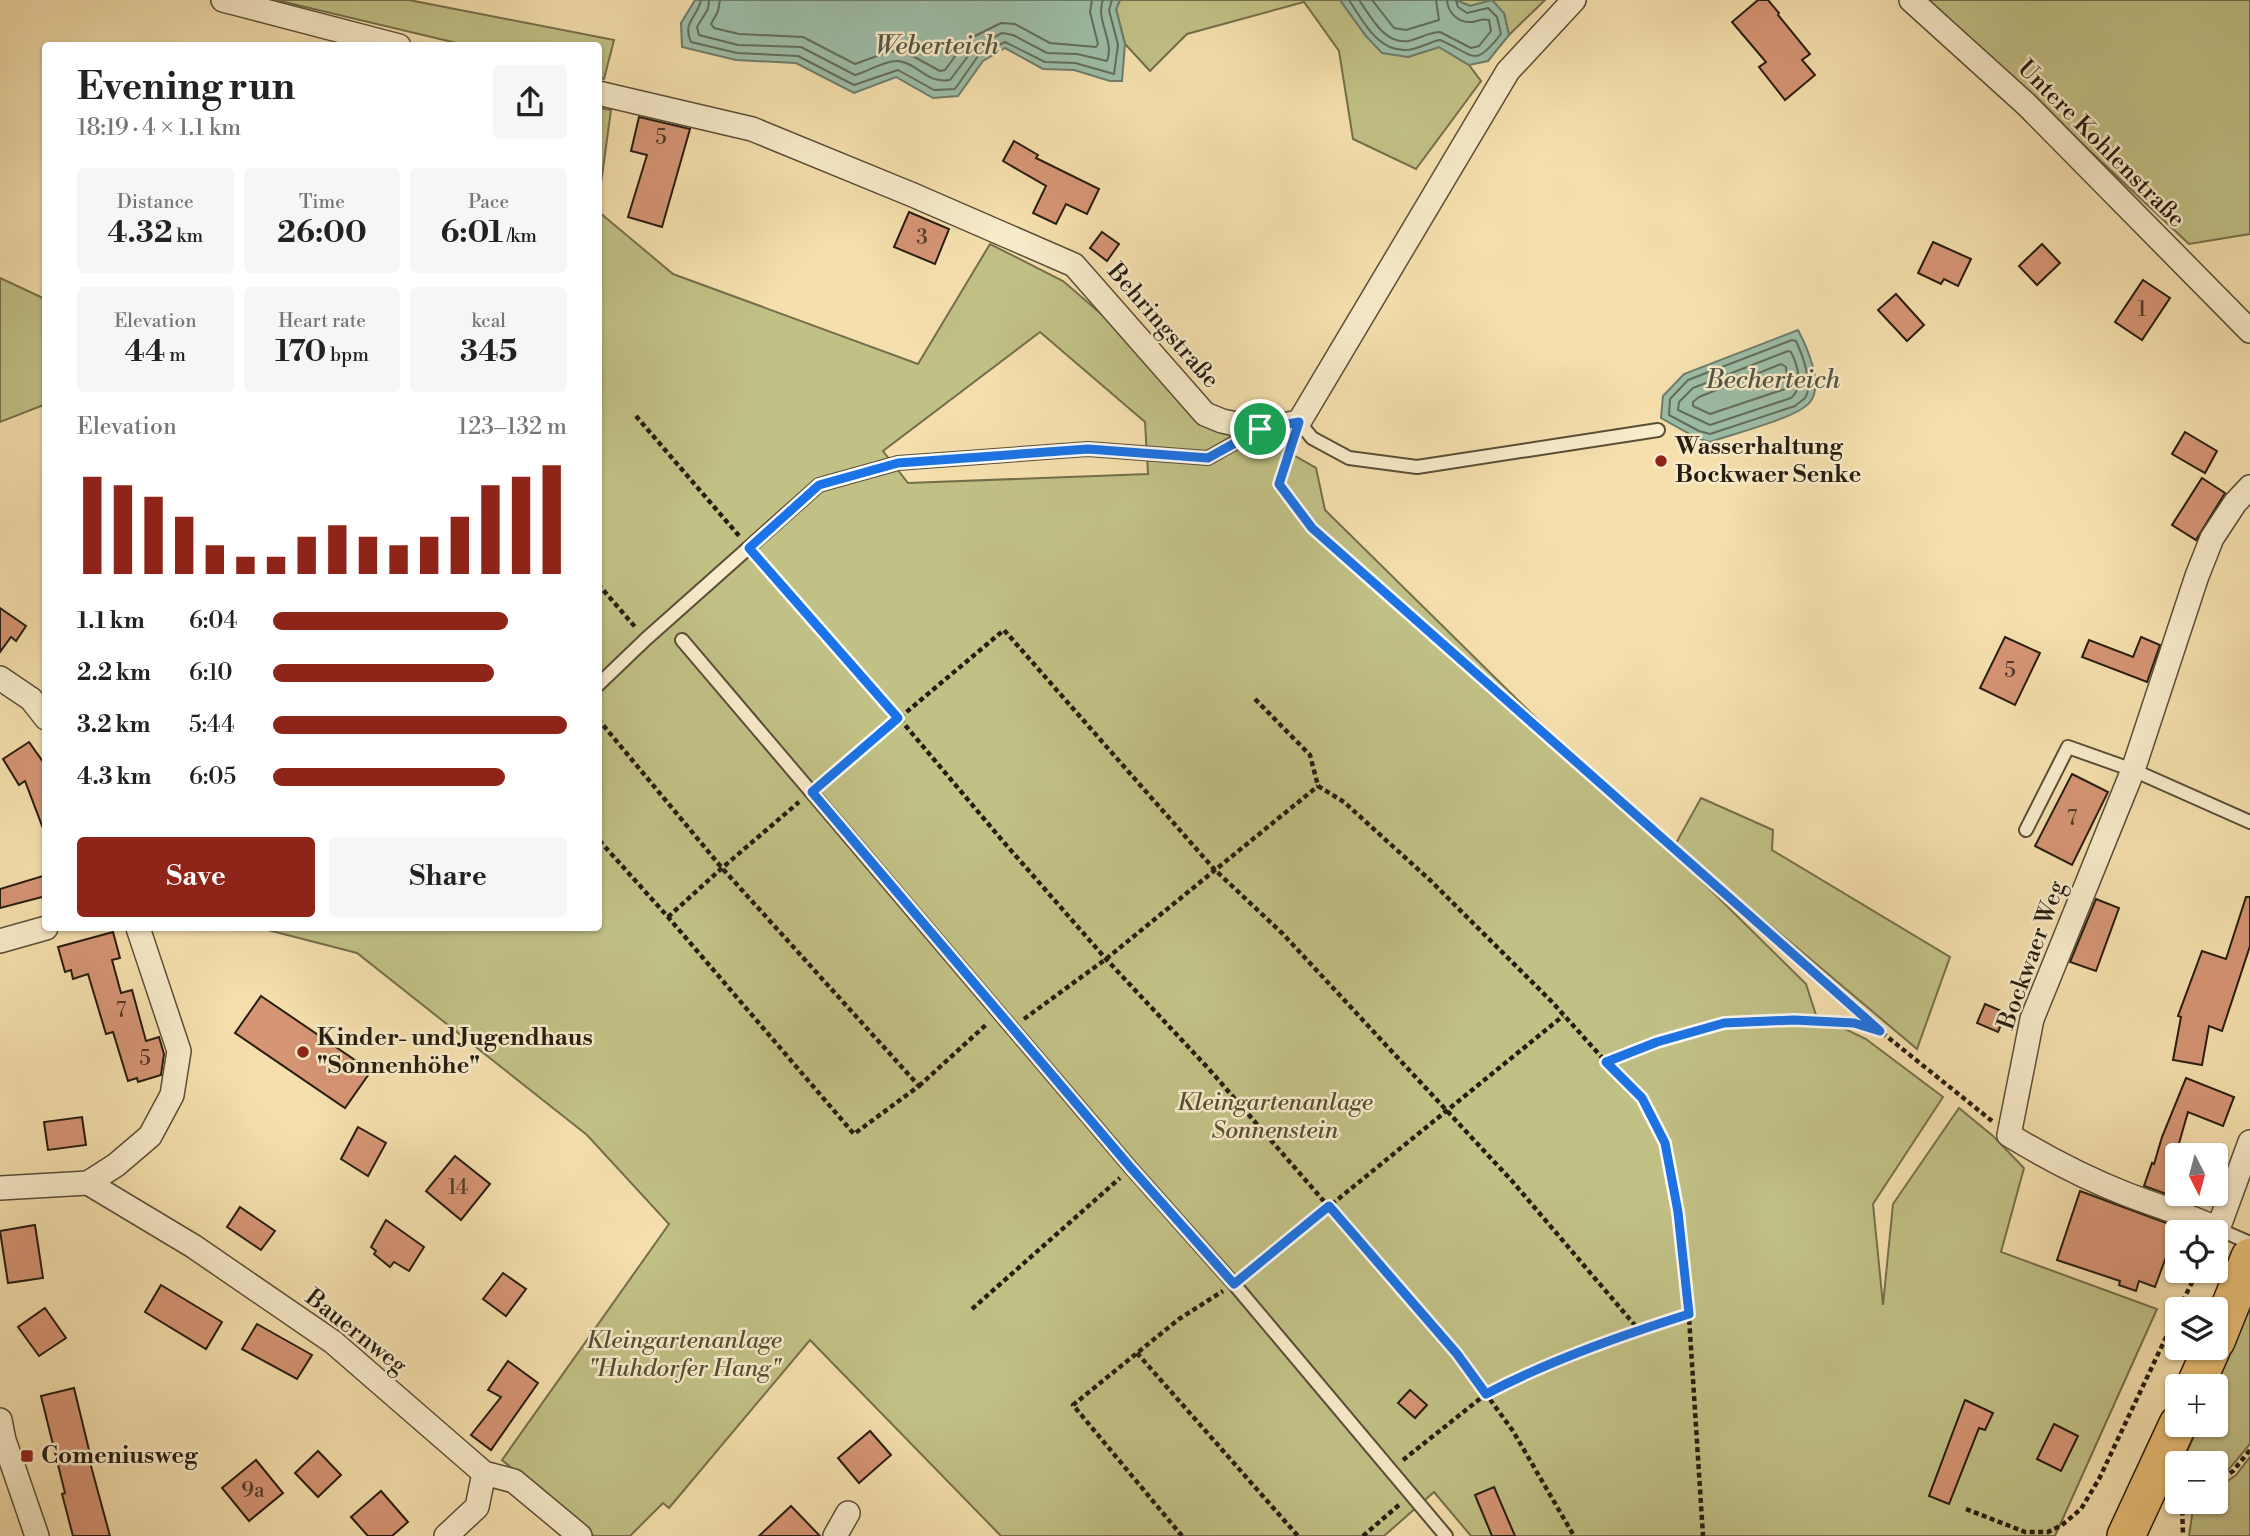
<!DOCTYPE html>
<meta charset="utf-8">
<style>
:root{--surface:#fff;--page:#f6f6f6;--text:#222;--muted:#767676;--accent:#8f2418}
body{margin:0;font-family:"Libre Bodoni",serif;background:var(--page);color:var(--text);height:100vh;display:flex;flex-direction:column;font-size:26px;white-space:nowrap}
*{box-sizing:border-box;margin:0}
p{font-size:23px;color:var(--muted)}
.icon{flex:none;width:38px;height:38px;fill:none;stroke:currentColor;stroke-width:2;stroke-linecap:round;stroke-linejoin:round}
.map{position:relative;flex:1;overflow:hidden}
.sheet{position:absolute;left:42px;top:42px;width:560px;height:889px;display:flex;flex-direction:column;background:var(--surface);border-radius:7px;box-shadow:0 2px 5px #0004}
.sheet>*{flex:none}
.needle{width:46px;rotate:174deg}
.tools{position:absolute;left:2165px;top:1143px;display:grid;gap:14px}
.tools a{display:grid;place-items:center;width:63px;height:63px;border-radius:7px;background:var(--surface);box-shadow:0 2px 5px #0004;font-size:35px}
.pin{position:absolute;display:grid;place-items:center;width:60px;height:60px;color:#fff;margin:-30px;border:4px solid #fff;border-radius:50%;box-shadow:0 2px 7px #0007}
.round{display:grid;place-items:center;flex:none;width:74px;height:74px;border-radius:7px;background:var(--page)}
.head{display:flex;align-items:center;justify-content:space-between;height:119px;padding:0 35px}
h1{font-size:38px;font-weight:700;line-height:52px}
.metrics{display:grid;grid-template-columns:repeat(3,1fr);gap:10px;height:119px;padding:7px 35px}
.metrics div{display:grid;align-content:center;border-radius:7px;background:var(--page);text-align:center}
.metrics b{font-size:30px;font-weight:700}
.metrics small{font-size:19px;font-weight:400}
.metrics p{font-size:19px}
.chart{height:196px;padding:14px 35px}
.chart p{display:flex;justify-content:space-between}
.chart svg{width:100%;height:126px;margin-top:7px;stroke:var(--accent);stroke-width:6}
.button{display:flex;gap:14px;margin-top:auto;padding:14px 35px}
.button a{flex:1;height:80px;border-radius:7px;background:var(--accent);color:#fff;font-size:28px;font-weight:700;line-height:80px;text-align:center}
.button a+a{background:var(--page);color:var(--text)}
ul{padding:0 35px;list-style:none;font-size:23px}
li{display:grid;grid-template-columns:112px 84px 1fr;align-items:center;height:52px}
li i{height:18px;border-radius:9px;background:var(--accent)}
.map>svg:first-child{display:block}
.green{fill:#c1c186;stroke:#746f4b;stroke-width:2;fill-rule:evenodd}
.water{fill:#9dbda7;stroke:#6d7d6b;stroke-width:2}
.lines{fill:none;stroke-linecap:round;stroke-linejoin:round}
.shore{stroke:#626d5c;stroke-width:2}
.building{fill:#d69575;stroke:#261d10;stroke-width:2}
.service-casing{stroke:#5a4e37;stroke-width:16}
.minor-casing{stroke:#5a4e37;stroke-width:26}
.primary-casing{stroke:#261d10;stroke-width:40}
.path{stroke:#261d10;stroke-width:4.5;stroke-dasharray:5 3.5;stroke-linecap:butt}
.service{stroke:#f8ebca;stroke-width:12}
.minor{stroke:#f8ebca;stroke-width:23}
.primary{stroke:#eac076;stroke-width:37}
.route-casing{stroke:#fff;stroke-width:14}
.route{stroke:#1a73e8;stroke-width:9}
.poi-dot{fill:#8f2418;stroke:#f8ebca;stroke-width:2.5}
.labels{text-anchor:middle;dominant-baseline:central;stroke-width:5;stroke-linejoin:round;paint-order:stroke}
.number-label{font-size:21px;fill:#523b29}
.street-label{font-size:24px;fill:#261d10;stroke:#f8ebca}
.poi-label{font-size:24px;font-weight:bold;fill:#261d10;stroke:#f8ebca;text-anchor:start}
.park-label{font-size:24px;font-style:italic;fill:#544e33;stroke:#f8ebca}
.water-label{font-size:26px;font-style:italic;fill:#505545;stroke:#f8ebca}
</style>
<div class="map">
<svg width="2250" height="1536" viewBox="0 0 2250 1536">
<rect width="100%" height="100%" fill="#f5e0ad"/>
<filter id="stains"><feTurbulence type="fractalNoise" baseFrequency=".00286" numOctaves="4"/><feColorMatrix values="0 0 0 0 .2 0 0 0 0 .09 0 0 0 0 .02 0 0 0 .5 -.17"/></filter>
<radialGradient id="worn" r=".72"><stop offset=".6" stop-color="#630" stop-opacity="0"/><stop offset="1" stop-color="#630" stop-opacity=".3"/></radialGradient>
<g class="green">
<polygon points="276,0 409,0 614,40 604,79 599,77 598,46 465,45"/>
<polygon points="1120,0 1340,0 1366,36 1408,57 1439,47 1469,65 1481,81 1416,169 1353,139 1339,51 1304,2 1187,34 1150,71 1125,44 1116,9"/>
<polygon points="1456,0 1545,0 1509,35 1504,13 1470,6"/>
<polygon points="1929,0 2250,0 2250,234 2189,244"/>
<polygon points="599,108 611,110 599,198 598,108"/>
<path d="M599,212L673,274L918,364L990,244L1063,281L1208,406L1316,468L1325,510L1806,984L1816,1015L1866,1039L1943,1097L1873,1204L1883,1305L1893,1204L1959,1108L1993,1136L2024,1168L2001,1252L2157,1309L2055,1536H1471L1434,1492L1384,1536H1001L810,1340L669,1508L663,1503L630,1536H594L502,1460L669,1224L587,1135L357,953L260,928H598ZM1040,332L1145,422L1148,474L908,483L883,451Z"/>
<polygon points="0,278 45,299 46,404 0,422"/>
<polygon points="1701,798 1773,830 1772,850 1950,957 1917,1049 1675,845"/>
<polygon points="2250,1304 2250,1444 2230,1468 2216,1480 2216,1463 2182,1463 2199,1425 2216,1424 2215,1386"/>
<polygon points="2250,1457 2250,1536 2189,1536 2194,1502 2216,1502 2216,1489 2236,1475"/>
</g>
<g class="water">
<polygon points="695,0 1120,0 1116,9 1125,44 1122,81 1110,81 1074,70 1043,69 1005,48 983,61 958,96 933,98 896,77 854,93 796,63 736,60 682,47 681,23"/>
<polygon points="1340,0 1456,0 1470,6 1492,0 1504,13 1509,35 1488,61 1469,65 1439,47 1408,57 1382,53 1366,36"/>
<path d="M1798,330C1807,347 1824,385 1810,402C1798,418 1732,434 1710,442L1697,438L1661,418L1663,396L1684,374Z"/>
</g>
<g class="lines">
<g class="shore">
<path d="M701,0C697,18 682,22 691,42L737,53L798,56L854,85L898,70L934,90L955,89L978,56L1005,42L1045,62L1075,63L1114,74L1118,45L1109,10L1112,0"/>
<path d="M709,0L708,9L697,27L699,35L738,45L801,47L855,75C867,72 885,60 898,61C918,63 926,84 950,80L974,48L1002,33L1013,35L1047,53L1077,54L1107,61C1115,41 1095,20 1103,0"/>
<polyline points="720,0 718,11 711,24 714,28 739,34 803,37 855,64 888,52 898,51 909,54 940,71 945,70 967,40 1001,23 1015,24 1050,43 1096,47 1098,44 1090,12 1092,0"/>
<path d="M1349,0C1363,21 1377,51 1406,50C1417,50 1429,42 1440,40C1474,54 1473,70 1501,34L1497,17L1488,8L1467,13L1458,7L1456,0"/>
<path d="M1359,0C1371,17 1384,44 1408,41C1419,39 1429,32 1440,32L1471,48L1479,46L1491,31L1489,20C1482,18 1479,21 1472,22C1458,23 1448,13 1447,0"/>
<polyline points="1372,0 1394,28 1406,30 1439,20 1436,0"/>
<path d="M1792,340L1796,341C1802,354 1814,385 1805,398C1802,401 1798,403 1795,406L1710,434L1699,431L1669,415L1670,399L1688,380Z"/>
<path d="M1788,351L1791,352C1798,366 1804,387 1791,398L1710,425L1678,410L1679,402L1693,388Z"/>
<polygon points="1781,364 1786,367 1788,384 1785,389 1710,414 1693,406 1693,402 1699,397"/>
</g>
</g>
<g class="building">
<polygon points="1758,0 1768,0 1779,13 1778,15 1810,54 1802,60 1815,75 1785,100 1759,67 1766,62 1732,22"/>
<polygon points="639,117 690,129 662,227 628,217 647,155 631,151"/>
<polygon points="1014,141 1038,155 1036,158 1099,189 1087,214 1066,204 1056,224 1033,213 1046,186 1003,161"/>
<polygon points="909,212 949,229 935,264 894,247"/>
<polygon points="1102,232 1119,244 1107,261 1090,248"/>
<polygon points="1933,242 1971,259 1958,286 1944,279 1941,284 1918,273"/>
<polygon points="2042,244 2060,263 2037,285 2019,266"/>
<polygon points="2143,280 2170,298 2142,340 2115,322"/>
<polygon points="1896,294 1924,325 1907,341 1878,310"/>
<polygon points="2185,432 2217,451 2205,473 2172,454"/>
<polygon points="2202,478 2225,493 2196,540 2172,525"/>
<polygon points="0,608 26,626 16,641 11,637 0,652"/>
<polygon points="2005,637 2040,653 2015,705 1980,688"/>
<polygon points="2141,637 2160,645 2147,682 2082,657 2089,640 2133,657"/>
<polygon points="29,742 46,766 46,831 44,831 25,781 19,785 3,759"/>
<polygon points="2072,774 2108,792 2072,865 2035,846"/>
<polygon points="46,875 46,896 0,908 0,889"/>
<polygon points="2246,897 2250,897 2250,946 2222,1031 2209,1026 2202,1065 2173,1060 2181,1017 2178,1016 2202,951 2226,959"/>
<polygon points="2096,899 2119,908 2096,971 2070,962"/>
<polygon points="113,932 120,958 112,960 121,993 132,990 146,1041 159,1037 164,1054 161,1075 138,1082 137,1078 128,1081 113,1032 106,1034 88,974 73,979 71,970 65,972 58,947"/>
<polygon points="261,996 371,1071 345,1108 235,1033"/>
<polygon points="1985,1004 2006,1013 1998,1032 1977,1023"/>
<polygon points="2186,1078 2234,1097 2223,1126 2188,1112 2171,1171 2177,1173 2177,1194 2189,1194 2186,1201 2144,1186 2152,1163 2154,1164 2162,1137"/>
<polygon points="82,1117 86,1145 48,1150 44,1122"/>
<polygon points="358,1127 386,1143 368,1176 341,1159"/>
<polygon points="455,1156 490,1184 461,1220 426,1191"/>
<polygon points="2080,1191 2177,1227 2155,1287 2139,1281 2136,1291 2119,1285 2120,1281 2057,1260"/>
<polygon points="240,1207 275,1231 261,1250 227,1227"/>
<polygon points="386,1220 424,1247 409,1271 394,1262 390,1267 374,1254 376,1251 371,1247"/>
<polygon points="35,1225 43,1278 8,1283 0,1231"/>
<polygon points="503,1273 526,1289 506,1316 483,1299"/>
<polygon points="161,1285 222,1322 206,1349 145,1312"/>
<polygon points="45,1308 66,1338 39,1356 18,1327"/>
<polygon points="257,1324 312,1355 297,1379 242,1349"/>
<polygon points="508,1361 538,1383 491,1450 471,1435 501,1397 488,1390"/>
<polygon points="74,1388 90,1454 88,1455 110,1536 73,1536 62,1494 65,1493 41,1396"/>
<polygon points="1410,1390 1427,1405 1415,1418 1398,1403"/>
<polygon points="1965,1400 1993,1413 1985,1430 1979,1428 1949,1504 1929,1496"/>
<polygon points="2054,1424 2078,1436 2061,1471 2037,1459"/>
<polygon points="870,1431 891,1455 859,1483 838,1458"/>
<polygon points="318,1451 341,1475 318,1497 295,1473"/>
<polygon points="256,1460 283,1493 249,1521 222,1488"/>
<polygon points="1494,1487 1515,1536 1492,1536 1475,1495"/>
<polygon points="381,1491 408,1522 392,1536 368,1536 351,1517"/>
<polygon points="791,1506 820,1536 759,1536"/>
</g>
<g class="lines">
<defs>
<g id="service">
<polyline points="1299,422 1312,438 1349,458 1417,467 1658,430"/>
<polyline points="682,640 1131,1168 1234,1284 1446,1536"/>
<polyline points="598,685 646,639 819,485 898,463 1088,449 1208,458 1259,429"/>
<polyline points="2026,830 2068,747 2133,770 2250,822"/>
<polyline points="2218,1229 2250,1243"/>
</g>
<g id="minor">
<polyline points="223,0 399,46"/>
<polyline points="1911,0 2027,105 2250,331"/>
<polyline points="598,93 752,129 913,195 1074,265 1205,414 1222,421 1260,429 1299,422 1508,71 1574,0"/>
<path d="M2250,487L2235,503L2212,538L2197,576L2133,770L2032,1019L2009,1135C2047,1158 2085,1178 2126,1194C2157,1206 2188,1215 2218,1229L2250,1142"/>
<polyline points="0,678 31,699 46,718"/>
<polyline points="0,941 46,928"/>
<polyline points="88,1183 193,1246 333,1342 484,1473 514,1481 580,1536"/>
<polyline points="0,1188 88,1183 116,1165 150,1136 172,1095 179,1051 138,928"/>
<polyline points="0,1420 4,1440 37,1536"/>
<polyline points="446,1536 477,1507 484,1473"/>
<polyline points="835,1536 848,1513"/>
</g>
<g id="primary">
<polyline points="2216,1341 2250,1257"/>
<polyline points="2195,1386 2212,1348"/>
<polyline points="2126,1536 2178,1424"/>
</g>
</defs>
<use href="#service" class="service-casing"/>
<use href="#minor" class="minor-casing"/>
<use href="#primary" class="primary-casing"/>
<g class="path">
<polyline points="636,416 740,537"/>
<polyline points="1292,444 1279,484 1312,528 1880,1031 1992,1121"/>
<polyline points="759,560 899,718 1001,839 1106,959 1208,1068 1457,1354 1513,1431 1574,1536"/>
<polyline points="598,584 636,628"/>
<polyline points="1255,699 1310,755 1318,786 1344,802 1431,881 1552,1002 1606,1062 1642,1098 1665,1143 1678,1212 1688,1301 1703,1536"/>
<polyline points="598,719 722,868 919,1086 854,1134 668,917 598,839"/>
<polyline points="822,783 1004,630 1214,869 1283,934 1512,1181 1639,1330"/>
<polyline points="668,917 722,868 799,802"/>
<polyline points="1024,1019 1106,959 1318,786"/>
<polyline points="1606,1062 1657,1042 1724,1023 1794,1020 1854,1023 1876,1030"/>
<polyline points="919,1086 988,1023"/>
<polyline points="1246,1274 1563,1016"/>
<polyline points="972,1309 1120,1178"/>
<polyline points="2179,1309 2198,1270"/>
<polyline points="1137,1353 1298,1536"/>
<polyline points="1403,1460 1486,1394 1525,1373 1629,1333 1689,1314"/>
<polyline points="2216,1483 2233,1471 2250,1450"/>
<polyline points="2182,1502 2183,1536"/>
<polyline points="1966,1509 2025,1532 2048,1532 2062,1525 2081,1509 2099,1479 2177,1314"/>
<polyline points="1182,1536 1073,1405 1179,1319 1223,1291"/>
<polyline points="1363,1536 1400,1504"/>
</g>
<use href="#service" class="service"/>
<use href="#minor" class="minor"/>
<use href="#primary" class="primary"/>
</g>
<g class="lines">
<defs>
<path id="route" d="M1299,422L1279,484L1312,528L1880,1031L1854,1023L1794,1020L1724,1023L1657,1042L1606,1062L1642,1098L1665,1143L1678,1212L1689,1314C1620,1336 1551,1360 1486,1394L1457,1354L1329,1206L1234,1284L1131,1168L812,792L898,718L749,548L819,485L898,463L1088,449L1208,458L1260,429Z"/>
</defs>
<use href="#route" class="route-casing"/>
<use href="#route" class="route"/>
</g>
<g class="poi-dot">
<circle cx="1661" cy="461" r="7"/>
<circle cx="303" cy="1052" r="7"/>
<rect x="20" y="1449" width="14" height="14" rx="3.5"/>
</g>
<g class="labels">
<g class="number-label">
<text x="661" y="138">5</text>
<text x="922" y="238">3</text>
<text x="2142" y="310">1</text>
<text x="2010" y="671">5</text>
<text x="2072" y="819">7</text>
<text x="121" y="1011">7</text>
<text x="145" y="1059">5</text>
<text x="458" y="1188">14</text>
<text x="253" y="1491">9a</text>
</g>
<g class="street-label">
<text transform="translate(2101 144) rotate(45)">Untere Kohlenstraße</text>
<text transform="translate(1163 326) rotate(49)">Behringstraße</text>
<text transform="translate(2032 955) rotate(-70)">Bockwaer Weg</text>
<text transform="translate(356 1332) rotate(38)">Bauernweg</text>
</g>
<g class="poi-label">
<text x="1675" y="447">Wasserhaltung<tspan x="1675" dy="28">Bockwaer Senke</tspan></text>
<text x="317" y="1038">Kinder- und Jugendhaus<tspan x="317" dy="28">"Sonnenhöhe"</tspan></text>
<text x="41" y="1456">Comeniusweg</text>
</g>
<g class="park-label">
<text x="1275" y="1103">Kleingartenanlage<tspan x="1275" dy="28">Sonnenstein</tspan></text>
<text x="684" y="1341">Kleingartenanlage<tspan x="684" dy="28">"Huhdorfer Hang"</tspan></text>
</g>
<g class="water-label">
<text x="937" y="46">Weberteich</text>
<text x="1773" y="380">Becherteich</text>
</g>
</g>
<rect width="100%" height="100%" filter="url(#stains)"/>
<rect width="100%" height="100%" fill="url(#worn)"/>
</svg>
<div class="tools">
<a><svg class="needle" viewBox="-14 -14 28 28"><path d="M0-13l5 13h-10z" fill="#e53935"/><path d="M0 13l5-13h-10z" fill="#767676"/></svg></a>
<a><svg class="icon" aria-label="locate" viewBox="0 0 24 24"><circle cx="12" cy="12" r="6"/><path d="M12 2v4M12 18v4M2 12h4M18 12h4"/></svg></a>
<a><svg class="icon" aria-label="layers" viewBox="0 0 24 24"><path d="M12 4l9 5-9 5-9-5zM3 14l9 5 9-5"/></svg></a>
<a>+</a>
<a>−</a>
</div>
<div class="pin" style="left:1260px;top:429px;background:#1e9e55"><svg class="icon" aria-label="arrive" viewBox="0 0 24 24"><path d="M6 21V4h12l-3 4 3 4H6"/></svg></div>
<section class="sheet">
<div class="head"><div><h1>Evening run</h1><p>18:19 · 4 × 1.1 km</p></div><a class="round"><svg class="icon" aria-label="share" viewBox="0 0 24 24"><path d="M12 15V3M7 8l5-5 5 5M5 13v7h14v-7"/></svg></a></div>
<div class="metrics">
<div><p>Distance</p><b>4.32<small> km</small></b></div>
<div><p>Time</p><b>26:00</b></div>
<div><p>Pace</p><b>6:01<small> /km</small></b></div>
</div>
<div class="metrics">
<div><p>Elevation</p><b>44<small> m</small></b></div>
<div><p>Heart rate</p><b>170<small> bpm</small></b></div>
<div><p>kcal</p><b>345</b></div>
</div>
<div class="chart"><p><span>Elevation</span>123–132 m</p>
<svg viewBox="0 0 160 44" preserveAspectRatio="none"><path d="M5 44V10M15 44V13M25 44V17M35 44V24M45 44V34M55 44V38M65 44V38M75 44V31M85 44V27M95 44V31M105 44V34M115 44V31M125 44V24M135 44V13M145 44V10M155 44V6"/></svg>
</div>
<ul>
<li><b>1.1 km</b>6:04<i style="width:80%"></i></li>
<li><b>2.2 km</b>6:10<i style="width:75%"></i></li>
<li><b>3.2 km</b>5:44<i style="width:100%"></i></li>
<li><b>4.3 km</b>6:05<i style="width:79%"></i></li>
</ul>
<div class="button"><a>Save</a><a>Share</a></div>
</section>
</div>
